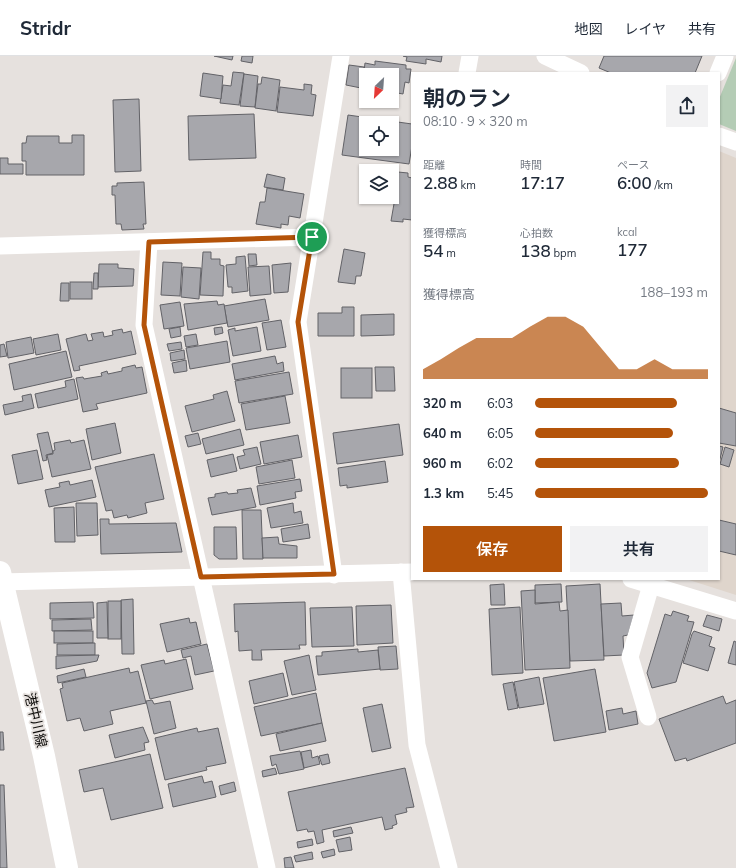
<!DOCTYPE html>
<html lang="ja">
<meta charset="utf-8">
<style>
:root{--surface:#fff;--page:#f2f2f3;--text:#1f2937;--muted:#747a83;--line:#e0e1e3;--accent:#b45309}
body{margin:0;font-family:Mulish,"Noto Sans JP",sans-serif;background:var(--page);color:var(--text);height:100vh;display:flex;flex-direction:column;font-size:15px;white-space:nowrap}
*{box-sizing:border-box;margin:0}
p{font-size:13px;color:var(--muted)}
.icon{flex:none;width:22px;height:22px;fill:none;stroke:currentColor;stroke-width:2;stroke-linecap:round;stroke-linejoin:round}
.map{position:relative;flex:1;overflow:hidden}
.sheet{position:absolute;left:411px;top:16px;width:309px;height:508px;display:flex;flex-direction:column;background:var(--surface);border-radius:0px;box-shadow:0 1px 3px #0004}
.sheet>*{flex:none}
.needle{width:26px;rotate:205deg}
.controls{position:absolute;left:359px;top:12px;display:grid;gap:8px}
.controls a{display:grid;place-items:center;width:40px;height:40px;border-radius:0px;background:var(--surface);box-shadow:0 1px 3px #0004;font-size:20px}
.pin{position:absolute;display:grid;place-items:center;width:34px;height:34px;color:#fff;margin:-17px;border:2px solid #fff;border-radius:50%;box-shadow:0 1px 4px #0007}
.round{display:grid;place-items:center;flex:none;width:42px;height:42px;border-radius:0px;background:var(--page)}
.summary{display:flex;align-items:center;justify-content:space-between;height:68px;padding:0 12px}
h1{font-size:22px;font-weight:600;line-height:30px}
.stats{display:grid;grid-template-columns:repeat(3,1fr);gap:6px;height:68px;padding:4px 12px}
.stats div{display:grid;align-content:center}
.stats b{font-size:17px;font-weight:600}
.stats small{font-size:11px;font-weight:400}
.stats p{font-size:11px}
.chart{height:112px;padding:8px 12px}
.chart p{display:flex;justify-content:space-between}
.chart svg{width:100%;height:72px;margin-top:4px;fill:var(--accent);opacity:.7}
.button{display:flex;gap:8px;margin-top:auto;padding:8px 12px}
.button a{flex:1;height:46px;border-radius:0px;background:var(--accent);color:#fff;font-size:16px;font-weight:600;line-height:46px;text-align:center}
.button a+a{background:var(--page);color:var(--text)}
ul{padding:0 12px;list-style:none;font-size:13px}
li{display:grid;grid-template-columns:64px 48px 1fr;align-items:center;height:30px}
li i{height:10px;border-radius:5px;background:var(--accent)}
header{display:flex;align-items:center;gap:24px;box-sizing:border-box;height:56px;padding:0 20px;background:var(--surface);border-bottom:1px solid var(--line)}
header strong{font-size:19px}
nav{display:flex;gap:22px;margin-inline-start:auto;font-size:14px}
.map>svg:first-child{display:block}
.built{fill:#dfd5cc}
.green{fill:#b4ccb5}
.building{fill:#a7a7ac;stroke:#626267;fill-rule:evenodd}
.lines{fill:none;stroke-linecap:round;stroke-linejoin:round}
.street{stroke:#fff;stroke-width:17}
.secondary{stroke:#fff;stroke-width:22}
.route-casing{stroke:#fff;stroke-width:8}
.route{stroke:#b45309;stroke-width:5}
.labels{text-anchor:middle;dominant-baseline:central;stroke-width:3.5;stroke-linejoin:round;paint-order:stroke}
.street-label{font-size:14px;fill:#0e0d0b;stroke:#e6e1de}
</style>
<header>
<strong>Stridr</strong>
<nav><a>地図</a><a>レイヤ</a><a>共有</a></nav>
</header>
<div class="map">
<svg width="736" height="812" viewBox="0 0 736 812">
<rect width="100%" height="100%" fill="#e6e1de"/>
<polygon class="built" points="719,95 736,102 736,539 686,523 719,523"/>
<polygon class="green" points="736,2 736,75 719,68 719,43"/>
<g class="building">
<polygon points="214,0 233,0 232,4"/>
<polygon points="242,0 253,0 252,7 241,5"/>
<polygon points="403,0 442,0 441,6 426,3 426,8 406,5 407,1"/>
<polygon points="604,0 702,0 695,17 611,17 599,12"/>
<polygon points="375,5 406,9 406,13 411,13 409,27 405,26 403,38 392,36 392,19 366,19 366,32 362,32 365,7 375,9"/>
<polygon points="349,9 364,11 361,32 346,29"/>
<polygon points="233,16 244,17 239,49 220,47 223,29 231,30"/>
<polygon points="203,17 223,20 221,43 200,40"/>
<polygon points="244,18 258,20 255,51 240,50"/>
<polygon points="262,21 280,24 276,55 255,52 258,28 261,28"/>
<polygon points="304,28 312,29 311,38 316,39 313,60 277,56 280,31 304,34"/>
<polygon points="139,43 141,115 115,116 113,44"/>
<polygon points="254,58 256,102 189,104 188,60"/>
<path d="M348,59L412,68V90L409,108L342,99ZM366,67H392V93H366Z"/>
<polygon points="72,79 84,79 84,119 26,119 26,105 22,105 22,87 26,87 27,80 59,80 59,87 72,87"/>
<polygon points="0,102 8,102 8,108 23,108 23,118 0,118"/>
<polygon points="398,116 408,117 408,121 412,122 412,164 403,163 403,166 391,165 395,142 391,142 393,132 396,132"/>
<polygon points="267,118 285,122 283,134 264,131"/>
<polygon points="144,126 146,168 143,168 144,173 122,174 121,168 116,168 115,139 112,139 112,130 117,130 117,127"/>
<polygon points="267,132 304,138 300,162 289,160 288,169 281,168 281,172 256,168 260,146 265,146"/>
<polygon points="344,193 365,197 361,220 356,220 355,228 338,226"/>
<polygon points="203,196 211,196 211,203 220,203 220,209 224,210 223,240 200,239"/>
<polygon points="248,198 256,198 257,209 249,210"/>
<polygon points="245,200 248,235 232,237 232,231 228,231 226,209 236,208 236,201"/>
<polygon points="163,206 182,207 180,240 161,239"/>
<polygon points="291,207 288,236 274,237 272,209"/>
<polygon points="99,208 118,208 118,212 134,213 133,230 98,231"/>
<polygon points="269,210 271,238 250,240 248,211"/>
<polygon points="183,211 201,212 199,243 181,241"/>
<polygon points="94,217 98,217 98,233 93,233"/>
<rect x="70" y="226" width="22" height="17"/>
<polygon points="61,227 69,227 69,245 60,245"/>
<polygon points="265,243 269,264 228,271 224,250"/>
<polygon points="217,245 218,249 224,248 227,267 188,274 184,248"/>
<polygon points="180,246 184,270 164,273 160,249"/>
<polygon points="342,251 354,251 354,280 318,280 318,257 342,257"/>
<polygon points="394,258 394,279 361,280 361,259"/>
<polygon points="281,264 286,291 267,294 262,267"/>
<polygon points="180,271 181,280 171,282 169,273"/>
<polygon points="222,271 223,277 215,279 214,272"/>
<polygon points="257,271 261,295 233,300 228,274 235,272 235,275"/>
<polygon points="122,273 123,277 131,275 136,298 79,310 80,314 74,315 66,283 86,278 88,285 93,284 91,278 103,276 104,281 113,279 112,275"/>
<polygon points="58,278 61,294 36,299 33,283"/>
<polygon points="196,278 198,289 186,291 184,280"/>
<polygon points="31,281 34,297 8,302 6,286"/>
<polygon points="227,285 230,306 190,313 186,292"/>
<polygon points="181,286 182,293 169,295 167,288"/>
<polygon points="4,288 7,300 0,301 0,289"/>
<polygon points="184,294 185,303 171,305 170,297"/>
<polygon points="66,295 72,321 14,334 9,308"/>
<polygon points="275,300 277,308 283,306 284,315 235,324 232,308"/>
<polygon points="186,304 187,315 174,317 172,307"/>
<polygon points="135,309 136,312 142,311 147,337 96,348 98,353 83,356 76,322 83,321 84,323 102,320 101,317 107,315 108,318 122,315 122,312"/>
<polygon points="375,311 394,311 395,335 376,335"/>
<rect x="341" y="312" width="31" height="30"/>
<polygon points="289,316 293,338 239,347 235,325"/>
<polygon points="74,323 78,343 38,352 35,338 66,331 65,325"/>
<polygon points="227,335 235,365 192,376 185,350 214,343 213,339"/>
<polygon points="31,338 34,352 5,359 3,349 23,345 22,340"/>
<polygon points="285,340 290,367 246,374 241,348"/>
<polygon points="719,352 736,357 736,390 719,387"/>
<polygon points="115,367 121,397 92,404 86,373"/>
<polygon points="399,368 403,399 337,408 333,377"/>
<polygon points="240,373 244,389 206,398 202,383"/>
<polygon points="48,376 53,397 46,399 47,404 43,405 37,378"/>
<polygon points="198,377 201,388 188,391 185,380"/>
<polygon points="298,379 302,401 264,408 260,386"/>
<polygon points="70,384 71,387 84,384 91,413 52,421 47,399 53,398 53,395 55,394 54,387"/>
<polygon points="719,390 723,391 719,407"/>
<polygon points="257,391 261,408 240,413 237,401 245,399 243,394"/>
<polygon points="725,391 734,394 729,411 720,408"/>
<polygon points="37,394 43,423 18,428 12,399"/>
<polygon points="154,398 164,443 145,447 147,457 128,462 127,459 114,462 112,454 106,455 95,411"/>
<polygon points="233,398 237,415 211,421 207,404"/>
<polygon points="292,404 295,422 259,428 256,411"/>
<polygon points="385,405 388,426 347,432 347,429 340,430 338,412"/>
<polygon points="300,423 302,435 295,436 296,442 260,449 257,430"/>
<polygon points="92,424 96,441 49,451 45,434 60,431 59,427 69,425 70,429"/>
<polygon points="251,432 256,451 212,459 208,442 215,441 215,438 227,436 228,438 238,437 237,434"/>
<polygon points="76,447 97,447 98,479 77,480"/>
<polygon points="293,447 294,457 301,455 303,467 271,472 267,452"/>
<polygon points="74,451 75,486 55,486 54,452"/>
<polygon points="242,454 261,454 263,503 243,503"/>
<polygon points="100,463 109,463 109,468 176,467 182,496 101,498"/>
<polygon points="719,464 736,468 736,499 719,495"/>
<polygon points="308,468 310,482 283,486 281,473"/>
<polygon points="214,471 236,471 237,503 219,503 214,499"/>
<polygon points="278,481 279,488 297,490 297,502 263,502 262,482"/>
<polygon points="504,528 505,549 491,549 490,529"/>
<polygon points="561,528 562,546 535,547 535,529"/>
<polygon points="600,528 604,604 570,605 566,530"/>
<polygon points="535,534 535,548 559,546 560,555 568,554 570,612 525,614 521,535"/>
<polygon points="133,543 134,598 122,598 121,544"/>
<rect x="108" y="545" width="13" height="38"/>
<polygon points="93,546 94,562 50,563 50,547"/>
<polygon points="107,546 108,582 97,582 97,547"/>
<polygon points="305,546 306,589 299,589 300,593 261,594 262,604 252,604 252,594 239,595 238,575 235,576 234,548"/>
<polygon points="621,547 622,560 634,559 628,579 623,580 624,599 604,600 601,548"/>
<polygon points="391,549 393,587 357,589 356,550"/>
<polygon points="352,551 354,590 312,591 310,552"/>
<polygon points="520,551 523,617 492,619 489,553"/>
<polygon points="673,555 689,560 687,565 694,566 676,626 652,632 647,617 665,558 671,560"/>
<polygon points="707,559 722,563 719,575 703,570"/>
<polygon points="189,562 190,567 196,566 201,588 167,596 160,568"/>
<polygon points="91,563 92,574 52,575 52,564"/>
<rect x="54" y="575" width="39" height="12"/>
<polygon points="694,575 712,581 709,590 715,592 708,615 683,607 692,578"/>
<polygon points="734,585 736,586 736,609 728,607"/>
<polygon points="95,587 95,599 57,599 57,588"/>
<polygon points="207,588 214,615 195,619 191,600 183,602 181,594"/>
<polygon points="396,590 398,613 380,614 378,591"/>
<polygon points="358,593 358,596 378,594 380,613 318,619 316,600 322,600 322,596"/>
<polygon points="99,599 97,605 56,613 56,600"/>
<polygon points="309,599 316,634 292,639 284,605"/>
<polygon points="186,603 193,633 150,643 141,609 164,604 165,608"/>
<polygon points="129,612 130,617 138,615 146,647 110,655 113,668 84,675 80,662 67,665 60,633 63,632 62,627"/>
<polygon points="84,613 86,621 58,627 57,620"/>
<polygon points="595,613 606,676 554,685 543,622"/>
<polygon points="283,617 288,640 254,648 249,625"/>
<polygon points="539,621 544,648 519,652 514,626"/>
<polygon points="513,626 518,652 508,654 503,628"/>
<polygon points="316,637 322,667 261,680 254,651"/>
<polygon points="723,640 726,648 736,644 736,687 687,705 686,702 675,705 659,663"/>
<polygon points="152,644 154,648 170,645 176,672 154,678 146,645"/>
<polygon points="382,648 391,692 372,696 363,652"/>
<polygon points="622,652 623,658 636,655 638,668 609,674 606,655"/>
<polygon points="322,667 326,685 280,695 276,678"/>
<polygon points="143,671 149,686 144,687 145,694 115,702 109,679"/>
<polygon points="197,672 198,676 218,672 226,707 206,711 207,714 165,724 155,682"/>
<polygon points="0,676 3,676 4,694 0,694"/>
<polygon points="311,694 312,702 318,700 320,708 304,712 301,696"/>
<polygon points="300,695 304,713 279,718 276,708 272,710 270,700"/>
<polygon points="150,698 163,752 111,764 103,732 84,736 79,714"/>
<polygon points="328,698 330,707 322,709 319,700"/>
<polygon points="275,712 277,718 263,721 262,715"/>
<polygon points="405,712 414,751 406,752 407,756 395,759 397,768 392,770 393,772 385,774 382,761 322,774 324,786 317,788 314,775 308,776 307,773 297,775 288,736"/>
<polygon points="202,720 204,727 212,725 216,741 173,751 168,728"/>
<polygon points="234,726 236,735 221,739 219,730"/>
<polygon points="0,729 4,729 7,812 0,812"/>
<polygon points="351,771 353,777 334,781 333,775"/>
<polygon points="350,781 352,794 339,796 336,784"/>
<polygon points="312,783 313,789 298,792 297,786"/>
<polygon points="334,793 335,799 323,802 321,796"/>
<polygon points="312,796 313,803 296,806 294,800"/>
<polygon points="291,801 294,812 285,812 284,802"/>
</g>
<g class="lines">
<g class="street">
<polyline points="545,0 581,17"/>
<polyline points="467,17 470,0"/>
<polyline points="718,17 725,0"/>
<polyline points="719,80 736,86"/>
<polyline points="149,186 144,269 267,812"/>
<polyline points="0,190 312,181"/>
<polyline points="401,516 417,689 449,812"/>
<polyline points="334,519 298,266 341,0"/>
<polyline points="631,523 736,555"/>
<polyline points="0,526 412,516"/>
<polyline points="648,661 630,601 651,529"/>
</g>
<polyline class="secondary" points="0,516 44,700 67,812"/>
</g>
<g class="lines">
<defs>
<polygon id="route" points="312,181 298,266 334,518 201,521 144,269 149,186"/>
</defs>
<use href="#route" class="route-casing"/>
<use href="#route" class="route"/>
</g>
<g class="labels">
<g class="street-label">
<text transform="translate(36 664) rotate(77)">港中川線</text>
</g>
</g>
</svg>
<div class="controls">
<a><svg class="needle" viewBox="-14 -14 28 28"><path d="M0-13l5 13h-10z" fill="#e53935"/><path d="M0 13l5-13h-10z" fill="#747a83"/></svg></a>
<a><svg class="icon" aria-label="locate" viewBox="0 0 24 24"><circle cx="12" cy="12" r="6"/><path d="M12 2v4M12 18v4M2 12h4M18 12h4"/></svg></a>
<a><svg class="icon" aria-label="layers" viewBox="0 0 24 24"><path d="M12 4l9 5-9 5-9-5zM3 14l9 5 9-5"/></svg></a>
</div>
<div class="pin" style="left:312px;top:181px;background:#1e9e55"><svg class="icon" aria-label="arrive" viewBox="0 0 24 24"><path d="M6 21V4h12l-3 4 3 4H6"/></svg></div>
<section class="sheet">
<div class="summary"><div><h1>朝のラン</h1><p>08:10 · 9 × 320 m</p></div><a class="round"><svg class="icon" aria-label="share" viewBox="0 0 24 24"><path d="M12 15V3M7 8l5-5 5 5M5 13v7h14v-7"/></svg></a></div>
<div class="stats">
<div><p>距離</p><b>2.88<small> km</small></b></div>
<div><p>時間</p><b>17:17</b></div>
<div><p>ペース</p><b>6:00<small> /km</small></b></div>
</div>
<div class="stats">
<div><p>獲得標高</p><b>54<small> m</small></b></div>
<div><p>心拍数</p><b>138<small> bpm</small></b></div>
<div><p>kcal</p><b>177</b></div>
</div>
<div class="chart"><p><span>獲得標高</span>188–193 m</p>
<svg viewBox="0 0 160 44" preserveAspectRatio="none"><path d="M0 44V38L10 32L20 25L30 19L40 19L50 19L60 12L70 6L80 6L90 12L100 25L110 38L120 38L130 32L140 38L150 38L160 38V44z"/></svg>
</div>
<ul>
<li><b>320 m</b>6:03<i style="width:82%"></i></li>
<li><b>640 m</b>6:05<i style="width:80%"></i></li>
<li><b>960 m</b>6:02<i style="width:83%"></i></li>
<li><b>1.3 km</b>5:45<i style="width:100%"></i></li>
</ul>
<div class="button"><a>保存</a><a>共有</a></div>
</section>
</div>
